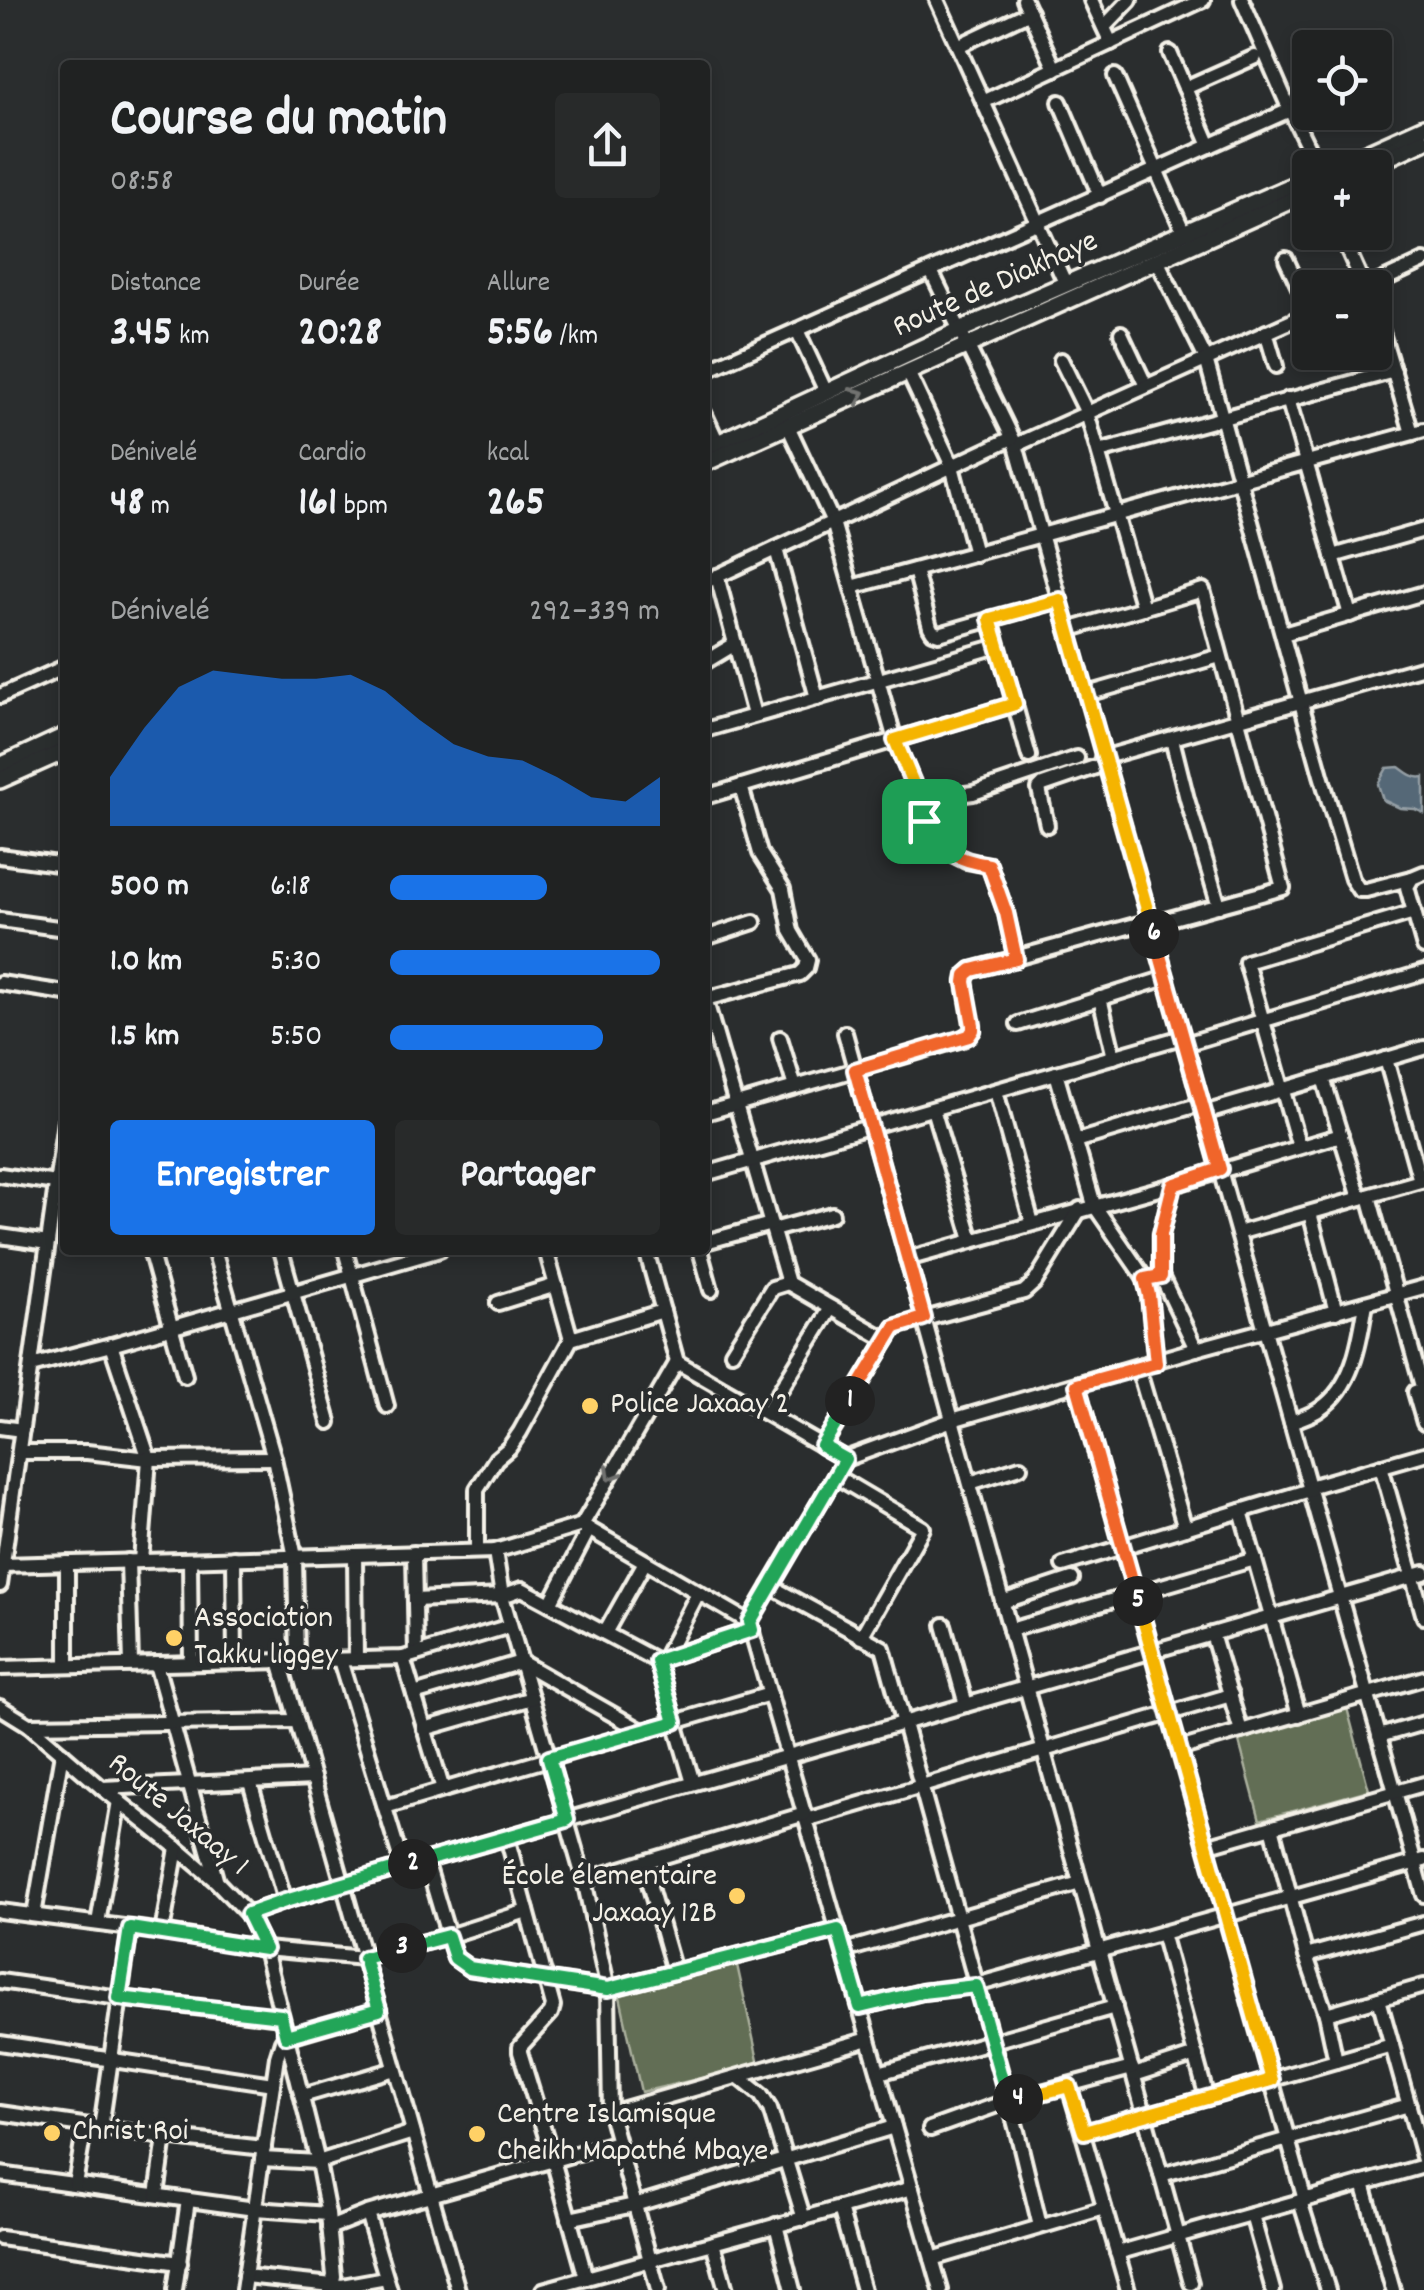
<!DOCTYPE html>
<html lang="fr">
<meta charset="utf-8">
<style>
:root{--surface:#202222;--page:#282a2a;--text:#f1f3f6;--muted:#a2a4a5;--line:#3d3f40;--accent:#1a73e8}
body{margin:0;font-family:Dekko,sans-serif;background:var(--page);color:var(--text);height:100vh;display:flex;flex-direction:column;font-size:38px;white-space:nowrap}
*{box-sizing:border-box;margin:0}
p{font-size:32px;color:var(--muted)}
.icon{flex:none;width:55px;height:55px;fill:none;stroke:currentColor;stroke-width:2;stroke-linecap:round;stroke-linejoin:round}
.map{position:relative;flex:1;overflow:hidden}
.details{position:absolute;left:60px;top:60px;width:650px;height:1195px;display:flex;flex-direction:column;background:var(--surface);border-radius:10px;box-shadow:0 5px 15px #0003,0 0 0 2px var(--line)}
.details>*{flex:none}
.fabs{position:absolute;left:1292px;top:30px;display:grid;gap:20px}
.fabs a{display:grid;place-items:center;width:100px;height:100px;border-radius:10px;background:var(--surface);box-shadow:0 5px 15px #0003,0 0 0 2px var(--line);font-size:50px}
.pin{position:absolute;display:grid;place-items:center;width:85px;height:85px;color:#fff;margin:-42px;border-radius:20px;box-shadow:0 5px 15px #0006}
.km{position:absolute;width:50px;height:50px;margin:-25px;border-radius:50%;background:#222;color:#fff;font-size:28px;line-height:50px;text-align:center}
.round{display:grid;place-items:center;flex:none;width:105px;height:105px;border-radius:10px;background:var(--page)}
.head{display:flex;align-items:center;justify-content:space-between;height:170px;padding:0 50px}
h1{font-size:55px;font-weight:800;line-height:75px}
.stats{display:grid;grid-template-columns:repeat(3,1fr);gap:15px;height:170px;padding:10px 50px}
.stats div{display:grid;align-content:center}
.stats b{font-size:42px;font-weight:800}
.stats small{font-size:28px;font-weight:400}
.stats p{font-size:28px}
.chart{height:280px;padding:20px 50px}
.chart p{display:flex;justify-content:space-between}
.chart svg{width:100%;height:180px;margin-top:10px;fill:var(--accent);opacity:.7}
.primary-button{display:flex;gap:20px;margin-top:auto;padding:20px 50px}
.primary-button a{flex:1;height:115px;border-radius:10px;background:var(--accent);color:#fff;font-size:40px;font-weight:800;line-height:115px;text-align:center}
.primary-button a+a{background:var(--page);color:var(--text)}
ul{padding:0 50px;list-style:none;font-size:32px}
li{display:grid;grid-template-columns:160px 120px 1fr;align-items:center;height:75px}
li i{height:25px;border-radius:12px;background:var(--accent)}
.map>svg:first-child{display:block}
.green{fill:#626e55;stroke:#abb09e;stroke-width:2.5}
.water{fill:#546777;stroke:#949ea4;stroke-width:2.5}
.lines{fill:none;stroke-linecap:round;stroke-linejoin:round}
.minor-casing{stroke:#f4f1e8;stroke-width:20}
.major-casing{stroke:#f4f1e8;stroke-width:22}
.minor{stroke:#2a2d2e;stroke-width:12}
.major{stroke:#2a2d2e;stroke-width:15}
.oneway{stroke:#71726f}
.split-1-casing{stroke:#fff;stroke-width:20}
.split-2-casing{stroke:#fff;stroke-width:20}
.split-3-casing{stroke:#fff;stroke-width:20}
.split-4-casing{stroke:#fff;stroke-width:20}
.split-5-casing{stroke:#fff;stroke-width:20}
.split-6-casing{stroke:#fff;stroke-width:20}
.split-7-casing{stroke:#fff;stroke-width:20}
.split-1{stroke:#f0652b;stroke-width:12}
.split-2{stroke:#22a559;stroke-width:12}
.split-3{stroke:#22a559;stroke-width:12}
.split-4{stroke:#22a559;stroke-width:12}
.split-5{stroke:#f5b400;stroke-width:12}
.split-6{stroke:#f0652b;stroke-width:12}
.split-7{stroke:#f5b400;stroke-width:12}
.poi-dot{fill:#ffd166;stroke:#2a2d2e;stroke-width:4}
.labels{text-anchor:middle;dominant-baseline:central;stroke-width:8;stroke-linejoin:round;paint-order:stroke}
.street-label{font-size:32px;fill:#f4f1e8;stroke:#2a2d2e}
.poi-label{font-size:32px;fill:#f4f1e8;stroke:#2a2d2e;text-anchor:start}
</style>
<div class="map">
<svg width="1424" height="2290" viewBox="0 0 1424 2290">
<rect width="100%" height="100%" fill="#2a2d2e"/>
<filter id="ink" filterUnits="userSpaceOnUse"><feTurbulence type="fractalNoise" baseFrequency=".01" numOctaves="2"/><feDisplacementMap in="SourceGraphic" scale="20" xChannelSelector="R" yChannelSelector="G"/><feConvolveMatrix kernelMatrix="1 2 1 2 8 2 1 2 1" color-interpolation-filters="sRGB"/></filter>
<g filter="url(#ink)">
<g class="green">
<polygon points="1347,1708 1369,1790 1260,1820 1238,1738"/>
<polygon points="737,1965 759,2065 641,2092 619,1992"/>
</g>
<path class="water" d="M1399,767C1407,773 1414,779 1424,777V813L1415,809L1400,808L1383,800L1378,784L1387,768Z"/>
<g class="lines">
<defs>
<g id="minor">
<polyline points="937,0 1066,285"/>
<polyline points="1024,0 1055,69"/>
<polyline points="1091,0 1111,43"/>
<polyline points="1242,0 1290,110 1318,168"/>
<polyline points="1104,27 1130,0"/>
<polyline points="958,46 1030,12"/>
<polyline points="1170,53 1210,146"/>
<polyline points="1115,76 1184,233"/>
<polyline points="1185,88 1255,57"/>
<polyline points="983,102 1203,0"/>
<polyline points="1060,102 1100,196"/>
<polyline points="1340,232 1365,288"/>
<polyline points="1286,259 1310,311"/>
<polyline points="1157,260 1206,359 1321,775 1352,879 1359,890 1366,890 1412,878"/>
<polyline points="931,271 1016,445 1424,1895"/>
<polyline points="1366,288 1424,261"/>
<polyline points="1375,309 1412,433"/>
<polyline points="797,330 826,392"/>
<polyline points="1266,332 1276,366"/>
<polyline points="1121,333 1146,386"/>
<polyline points="1061,360 1087,413 1143,608"/>
<polyline points="705,371 1290,110"/>
<polyline points="908,372 952,466 975,554"/>
<polyline points="1288,399 1350,615"/>
<polyline points="705,415 718,443"/>
<polyline points="788,426 833,522 895,740 920,800 927,833 935,843 966,861 989,865 1006,913 1016,959"/>
<polyline points="1016,445 1310,313"/>
<polyline points="1099,452 1394,371"/>
<polyline points="776,549 817,698"/>
<polyline points="1333,556 1424,530"/>
<polyline points="915,570 930,627 933,632 939,634 1059,600"/>
<polyline points="717,576 754,715"/>
<polyline points="705,582 1012,438"/>
<polyline points="852,587 1424,430"/>
<polyline points="991,619 1029,756"/>
<polyline points="1068,630 1203,590 1283,888 1151,924"/>
<polyline points="1283,634 1424,593"/>
<polyline points="705,662 735,644"/>
<polyline points="1087,694 1220,656"/>
<polyline points="0,696 65,667"/>
<polyline points="705,730 998,646"/>
<polyline points="1172,739 1187,799 1219,906"/>
<polyline points="1102,758 1424,667"/>
<polyline points="705,797 1015,704"/>
<polyline points="920,800 973,793 1077,758"/>
<polyline points="1047,825 1039,789 1043,785 1104,764"/>
<polyline points="0,856 65,865"/>
<polyline points="1424,873 1412,878 1407,887 1424,947"/>
<polyline points="0,920 65,929"/>
<polyline points="705,938 754,922"/>
<polyline points="0,983 65,993"/>
<polyline points="705,998 788,1283 887,1340"/>
<polyline points="1100,998 1114,1057"/>
<polyline points="705,999 800,974 806,968 808,960 791,931 783,889 760,853 741,786"/>
<polyline points="1018,1024 1166,978"/>
<polyline points="845,1033 1191,2283"/>
<polyline points="780,1038 795,1087"/>
<polyline points="1185,1044 1424,972"/>
<polyline points="1386,1059 1420,1181"/>
<polyline points="1056,1073 1094,1205 1145,1279 1149,1295 1156,1363"/>
<polyline points="1323,1078 1360,1198"/>
<polyline points="996,1091 1032,1223"/>
<polyline points="933,1109 972,1240"/>
<polyline points="705,1113 963,1039 973,1030 965,982 967,975 972,970 1150,921"/>
<polyline points="1204,1113 1424,1048"/>
<polyline points="1076,1141 1201,1104"/>
<polyline points="1299,1147 1246,962 1414,912"/>
<polyline points="705,1174 1182,1037"/>
<polyline points="0,1175 63,1184"/>
<polyline points="1173,1185 1161,1235 1161,1276 1196,1349"/>
<polyline points="1369,1196 1423,1390"/>
<polyline points="1310,1213 1336,1312"/>
<polyline points="773,1230 832,1214"/>
<polyline points="1238,1233 1424,1180"/>
<polyline points="0,1236 48,1243"/>
<polyline points="705,1242 771,1224"/>
<polyline points="150,1250 185,1376"/>
<polyline points="214,1250 274,1458 295,1557 297,1661"/>
<polyline points="281,1250 329,1422"/>
<polyline points="345,1250 387,1406"/>
<polyline points="546,1250 571,1339"/>
<polyline points="646,1250 677,1362 845,1459"/>
<polyline points="700,1250 711,1290"/>
<polyline points="907,1259 1173,1185 1341,1135"/>
<polyline points="498,1303 556,1285"/>
<polyline points="111,1345 149,1459 141,1561"/>
<polyline points="732,1352 772,1288 788,1283"/>
<polyline points="31,1366 111,1345 440,1250"/>
<polyline points="1138,1368 1185,1528"/>
<polyline points="1077,1385 1305,2200"/>
<polyline points="1424,1389 1415,1392 1424,1423"/>
<polyline points="766,1413 831,1308"/>
<path d="M1291,1422C1300,1418 1312,1415 1320,1409C1354,1386 1360,1340 1366,1303"/>
<polyline points="0,1427 22,1430"/>
<polyline points="823,1446 895,1327 1024,1292 1035,1282 1080,1209"/>
<polyline points="19,1452 87,1452 149,1459 274,1458"/>
<polyline points="1381,1466 1424,1617"/>
<polyline points="835,1476 923,1528 861,1637"/>
<polyline points="970,1483 1020,1467"/>
<polyline points="1309,1487 1424,1454"/>
<polyline points="1241,1511 1299,1715"/>
<polyline points="582,1525 749,1622 941,2290"/>
<polyline points="477,1551 477,1489 496,1459 509,1448 520,1432 571,1339 663,1311"/>
<polyline points="495,1551 502,1596 584,1880 608,1989 610,2113 658,2290"/>
<polyline points="414,1553 416,1654"/>
<polyline points="355,1555 356,1659"/>
<polyline points="234,1558 235,1662"/>
<polyline points="190,1560 191,1663"/>
<polyline points="128,1561 131,1664"/>
<polyline points="67,1563 67,1666"/>
<polyline points="3,1565 495,1551 582,1525 677,1362"/>
<polyline points="1063,1565 1310,1490"/>
<polyline points="0,1585 65,1121"/>
<polyline points="770,1586 883,1648 1017,2131 1040,2226"/>
<polyline points="415,1600 502,1596 522,1589 657,1661 693,1783"/>
<polyline points="1002,1602 1072,1579"/>
<polyline points="550,1604 589,1529"/>
<polyline points="749,1622 845,1459 952,1420 1196,1349 1424,1287"/>
<polyline points="944,1625 966,1705"/>
<polyline points="1010,1630 1255,1559"/>
<polyline points="605,1633 645,1562"/>
<polyline points="1212,1634 1241,1731"/>
<polyline points="403,1658 443,1790"/>
<polyline points="664,1659 698,1593"/>
<polyline points="340,1660 403,1867"/>
<polyline points="280,1661 458,2290"/>
<polyline points="657,1661 752,1630"/>
<polyline points="156,1664 216,1879"/>
<polyline points="0,1668 403,1658 510,1626"/>
<polyline points="414,1694 521,1662 642,1731"/>
<polyline points="0,1707 29,1725 102,1788 177,1848 217,1882 248,1914 265,1949 318,2162 328,2214 334,2276 330,2290"/>
<polyline points="29,1725 297,1721"/>
<polyline points="424,1729 532,1698"/>
<polyline points="1379,1736 1424,1723"/>
<polyline points="1179,1749 1424,1678"/>
<polyline points="250,1782 285,1901"/>
<polyline points="102,1788 313,1778"/>
<polyline points="385,1807 770,1694"/>
<polyline points="806,1820 1231,1695"/>
<polyline points="1272,1827 1306,1956 1326,2014 1336,2061"/>
<polyline points="507,1837 553,2006 551,2013 520,2047 520,2052 553,2160 586,2278"/>
<polyline points="1206,1846 1424,1784"/>
<polyline points="426,1860 455,1958 469,1968 608,1989 838,1930"/>
<polyline points="643,1863 674,1971"/>
<polyline points="584,1880 805,1814"/>
<polyline points="0,1911 162,1932 265,1949 364,1958 448,1936 527,1911"/>
<polyline points="248,1914 285,1901 1424,1573"/>
<polyline points="34,1915 62,1753"/>
<polyline points="98,1923 119,1801"/>
<polyline points="162,1932 177,1848"/>
<polyline points="1162,1933 1207,2098"/>
<polyline points="844,1951 1080,1883"/>
<polyline points="1306,1956 1424,1923"/>
<polyline points="0,1981 119,1998 281,2017"/>
<polyline points="1379,1999 1424,2160"/>
<polyline points="860,2007 922,1992 976,1985 1424,1860"/>
<polyline points="1326,2014 1424,1986"/>
<polyline points="0,2043 273,2084"/>
<polyline points="879,2073 1115,2007"/>
<polyline points="1134,2075 1196,2055"/>
<polyline points="739,2077 761,2095 770,2109 804,2219"/>
<polyline points="1069,2086 1128,2290"/>
<polyline points="302,2096 395,2069"/>
<polyline points="0,2113 165,2137 264,2148"/>
<polyline points="610,2113 869,2039"/>
<polyline points="101,2128 130,1928"/>
<polyline points="930,2129 1008,2101 1132,2068"/>
<polyline points="1084,2133 1392,2045"/>
<polyline points="262,2159 318,2162 413,2132"/>
<polyline points="0,2174 255,2209 328,2214"/>
<polyline points="1161,2175 1409,2105"/>
<polyline points="1363,2183 1393,2290"/>
<polyline points="75,2184 85,2126"/>
<polyline points="157,2195 165,2137"/>
<polyline points="1300,2201 1328,2290"/>
<polyline points="840,2208 863,2290"/>
<polyline points="367,2213 390,2290"/>
<polyline points="1252,2215 1273,2290"/>
<polyline points="569,2219 634,2205 894,2127"/>
<polyline points="776,2225 793,2290"/>
<polyline points="329,2228 367,2213 617,2142"/>
<polyline points="0,2238 180,2263"/>
<polyline points="713,2243 726,2290"/>
<polyline points="1117,2253 1424,2166"/>
<polyline points="932,2259 1104,2208"/>
<polyline points="245,2276 342,2286 386,2278"/>
<polyline points="175,2290 188,2200"/>
<polyline points="243,2290 277,2057 282,2041 287,2037 379,2010"/>
<polyline points="543,2290 912,2188"/>
</g>
<g id="major">
<polyline points="1333,168 1424,127"/>
<polyline points="1365,168 1424,141"/>
<polyline points="705,449 960,330 1310,178"/>
<polyline points="705,463 1310,192"/>
<polyline points="0,766 65,736"/>
<polyline points="0,780 65,751"/>
</g>
</defs>
<use href="#minor" class="minor-casing"/>
<use href="#major" class="major-casing"/>
<use href="#minor" class="minor"/>
<use href="#major" class="major"/>
</g>
<defs><path id="oneway-chevron" d="M-2-3.5L2.5 0L-2 3.5" fill="none" stroke-width="1.6" stroke-linecap="round" stroke-linejoin="round" transform="scale(2.5)"/></defs>
<g class="oneway">
<use href="#oneway-chevron" transform="translate(858 395) rotate(-24)"/>
<use href="#oneway-chevron" transform="translate(612 1474) rotate(120)"/>
</g>
</g>
<g class="lines" filter="url(#ink)">
<defs>
<path id="split-1" d="M850,1401L895,1327L924,1318L855,1070L969,1036L973,1030V1025L965,982L966,975L972,970L1016,959L1006,913L989,865C963,861 930,850 924,821"/>
<polyline id="split-2" points="413,1864 567,1820 549,1758 675,1722 657,1661 752,1630 750,1622 845,1459 822,1446 850,1401"/>
<polyline id="split-3" points="402,1948 364,1958 379,2010 286,2036 281,2016 119,1998 130,1928 265,1949 248,1914 285,1901 413,1864"/>
<polyline id="split-4" points="402,1948 448,1936 455,1958 469,1968 608,1989 838,1930 860,2007 922,1992 976,1986 1008,2101 1018,2099"/>
<polyline id="split-5" points="1018,2099 1069,2086 1084,2132 1272,2080 1138,1601"/>
<polyline id="split-6" points="1138,1601 1077,1385 1156,1363 1149,1295 1145,1279 1161,1276 1161,1234 1173,1185 1220,1169 1154,934"/>
<polyline id="split-7" points="924,821 920,800 895,740 1015,704 990,619 1060,600 1154,934"/>
</defs>
<use href="#split-1" class="split-1-casing"/>
<use href="#split-2" class="split-2-casing"/>
<use href="#split-3" class="split-3-casing"/>
<use href="#split-4" class="split-4-casing"/>
<use href="#split-5" class="split-5-casing"/>
<use href="#split-6" class="split-6-casing"/>
<use href="#split-7" class="split-7-casing"/>
<use href="#split-1" class="split-1"/>
<use href="#split-2" class="split-2"/>
<use href="#split-3" class="split-3"/>
<use href="#split-4" class="split-4"/>
<use href="#split-5" class="split-5"/>
<use href="#split-6" class="split-6"/>
<use href="#split-7" class="split-7"/>
</g>
<g class="poi-dot">
<circle cx="590" cy="1406" r="10"/>
<circle cx="174" cy="1638" r="10"/>
<circle cx="737" cy="1896" r="10"/>
<circle cx="52" cy="2133" r="10"/>
<circle cx="477" cy="2134" r="10"/>
</g>
<g class="labels">
<g class="street-label">
<text transform="translate(996 286) rotate(-24)">Route de Diakhaye</text>
<text transform="translate(177 1816) rotate(40)">Route Jaxaay 1</text>
</g>
<g class="poi-label">
<text x="610" y="1406">Police Jaxaay 2</text>
<text x="194" y="1620">Association<tspan x="194" dy="37">Takku liggey</tspan></text>
<text x="717" y="1878" text-anchor="end">École élementaire<tspan x="717" dy="37">Jaxaay 12B</tspan></text>
<text x="497" y="2116">Centre Islamisque<tspan x="497" dy="37">Cheikh Mapathé Mbaye</tspan></text>
<text x="72" y="2133">Christ Roi</text>
</g>
</g>
</svg>
<div class="fabs">
<a><svg class="icon" aria-label="locate" viewBox="0 0 24 24"><circle cx="12" cy="12" r="6"/><path d="M12 2v4M12 18v4M2 12h4M18 12h4"/></svg></a>
<a>+</a>
<a>−</a>
</div>
<div class="pin" style="left:924px;top:821px;background:#1e9e55"><svg class="icon" aria-label="arrive" viewBox="0 0 24 24"><path d="M6 21V4h12l-3 4 3 4H6"/></svg></div>
<b class="km" style="left:850px;top:1401px">1</b>
<b class="km" style="left:413px;top:1864px">2</b>
<b class="km" style="left:402px;top:1948px">3</b>
<b class="km" style="left:1018px;top:2099px">4</b>
<b class="km" style="left:1138px;top:1601px">5</b>
<b class="km" style="left:1154px;top:934px">6</b>
<section class="details">
<div class="head"><div><h1>Course du matin</h1><p>08:58</p></div><a class="round"><svg class="icon" aria-label="share" viewBox="0 0 24 24"><path d="M12 15V3M7 8l5-5 5 5M5 13v7h14v-7"/></svg></a></div>
<div class="stats">
<div><p>Distance</p><b>3.45<small> km</small></b></div>
<div><p>Durée</p><b>20:28</b></div>
<div><p>Allure</p><b>5:56<small> /km</small></b></div>
</div>
<div class="stats">
<div><p>Dénivelé</p><b>48<small> m</small></b></div>
<div><p>Cardio</p><b>161<small> bpm</small></b></div>
<div><p>kcal</p><b>265</b></div>
</div>
<div class="chart"><p><span>Dénivelé</span>292–339 m</p>
<svg viewBox="0 0 160 44" preserveAspectRatio="none"><path d="M0 44V32L10 20L20 10L30 6L40 7L50 8L60 8L70 7L80 11L90 18L100 24L110 27L120 28L130 32L140 37L150 38L160 32V44z"/></svg>
</div>
<ul>
<li><b>500 m</b>6:18<i style="width:58%"></i></li>
<li><b>1.0 km</b>5:30<i style="width:100%"></i></li>
<li><b>1.5 km</b>5:50<i style="width:79%"></i></li>
</ul>
<div class="primary-button"><a>Enregistrer</a><a>Partager</a></div>
</section>
</div>
